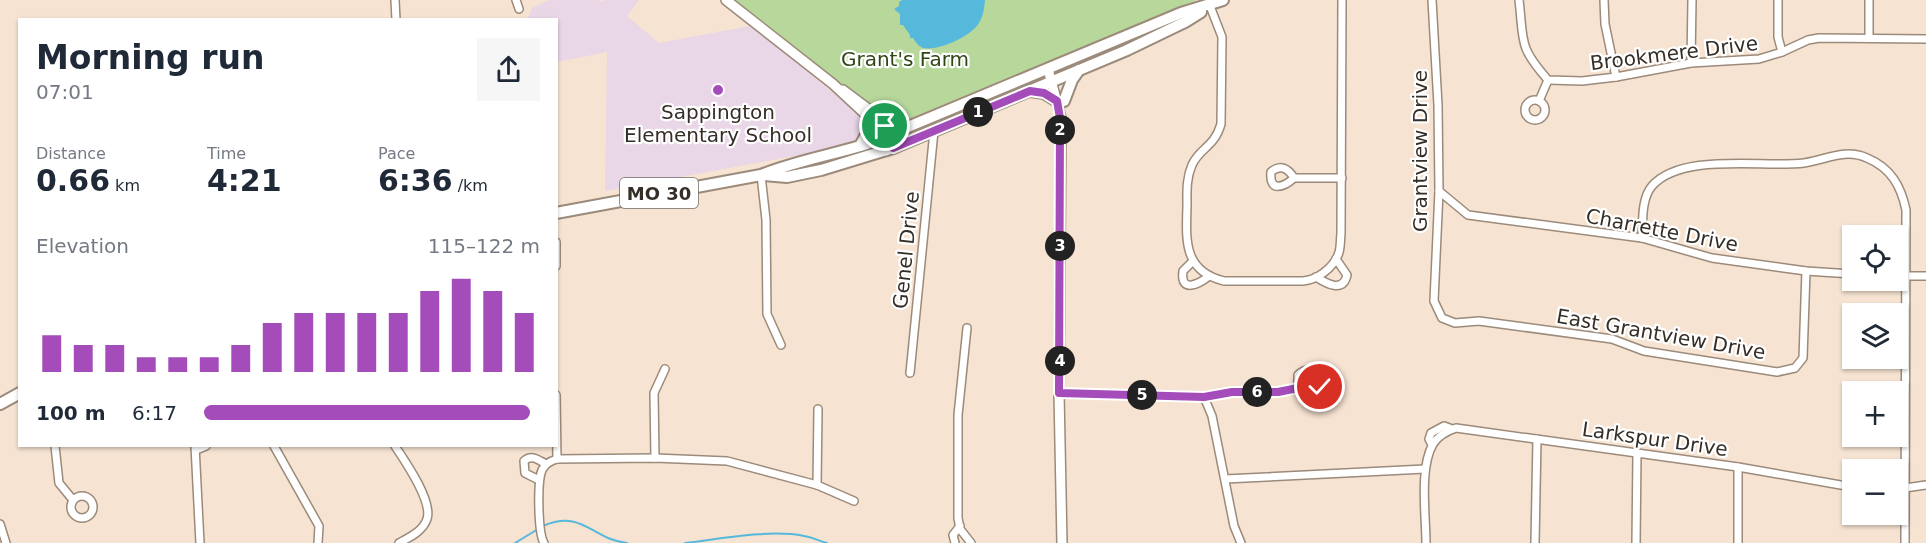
<!DOCTYPE html>
<meta charset="utf-8">
<style>
:root{--surface:#fff;--page:#f6f6f7;--text:#1f2937;--muted:#747a83;--accent:#a44cb9}
body{margin:0;font-family:"DejaVu Sans",sans-serif;background:var(--page);color:var(--text);height:100vh;display:flex;flex-direction:column;font-size:22px;white-space:nowrap}
*{box-sizing:border-box;margin:0}
p{font-size:20px;color:var(--muted)}
.icon{flex:none;width:33px;height:33px;fill:none;stroke:currentColor;stroke-width:2;stroke-linecap:round;stroke-linejoin:round}
.map{position:relative;flex:1;overflow:hidden}
.side{position:absolute;left:18px;top:18px;width:540px;height:429px;display:flex;flex-direction:column;background:var(--surface);border-radius:0px;box-shadow:0 2px 4px #0004}
.side>*{flex:none}
.controls{position:absolute;left:1842px;top:225px;display:grid;gap:12px}
.controls a{display:grid;place-items:center;width:66px;height:66px;border-radius:0px;background:var(--surface);box-shadow:0 2px 4px #0004;font-size:30px}
.pin{position:absolute;display:grid;place-items:center;width:51px;height:51px;color:#fff;margin:-26px;border:3px solid #fff;border-radius:50%;box-shadow:0 2px 6px #0007}
.km{position:absolute;width:30px;height:30px;margin:-15px;border-radius:50%;background:#222;color:#fff;font-size:16px;line-height:30px;text-align:center}
.round{display:grid;place-items:center;flex:none;width:63px;height:63px;border-radius:0px;background:var(--page)}
.head{display:flex;align-items:center;justify-content:space-between;height:102px;padding:0 18px}
h1{font-size:33px;font-weight:600;line-height:45px}
.stats{display:grid;grid-template-columns:repeat(3,1fr);gap:9px;height:102px;padding:6px 18px}
.stats div{display:grid;align-content:center}
.stats b{font-size:30px;font-weight:600}
.stats small{font-size:16px;font-weight:400}
.stats p{font-size:16px}
.chart{height:168px;padding:12px 18px}
.chart p{display:flex;justify-content:space-between}
.chart svg{width:100%;height:108px;margin-top:6px;stroke:var(--accent);stroke-width:6}
ul{padding:0 18px;list-style:none;font-size:20px}
li{display:grid;grid-template-columns:96px 72px 1fr;align-items:center;height:45px}
li i{height:15px;border-radius:8px;background:var(--accent)}
.map>svg:first-child{display:block}
.education{fill:#e9d6e7}
.green{fill:#b7d79b}
.water{fill:#56b9dc}
.lines{fill:none;stroke-linecap:round;stroke-linejoin:round}
.stream{stroke:#56b9dc;stroke-width:2}
.street-casing{stroke:#9c8a7a;stroke-width:10}
.secondary-casing{stroke:#9c8a7a;stroke-width:12}
.primary-casing{stroke:#9c8a7a;stroke-width:14}
.street{stroke:#fff;stroke-width:7}
.secondary{stroke:#fff;stroke-width:9}
.primary{stroke:#fff;stroke-width:10}
.route-casing{stroke:#fff;stroke-width:12}
.route{stroke:#a44cb9;stroke-width:8}
.poi-dot{fill:#a44cb9;stroke:#fff;stroke-width:2}
.labels{text-anchor:middle;dominant-baseline:central;stroke-width:4.5;stroke-linejoin:round;paint-order:stroke}
.shield{fill:#fff;stroke:#726d68;stroke-width:1.5}
.shield-label{font-size:18px;font-weight:bold;fill:#352e27}
.street-label{font-size:20px;fill:#352e27;stroke:#fff}
.park-label{font-size:20px;fill:#2f4714;stroke:#fff}
.poi-label{font-size:20px;fill:#352e27;stroke:#fff}
</style>
<div class="map">
<svg width="1926" height="543" viewBox="0 0 1926 543">
<rect width="100%" height="100%" fill="#f6e3d1"/>
<polygon class="education" points="549,0 599,0 602,2 604,0 639,0 627,16 659,43 750,26 865,118 866,128 856,141 810,153 605,191 607,52 557,62 556,20 525,20 529,16 532,8"/>
<polygon class="green" points="732,0 1197,0 899,123 888,119"/>
<path class="water" d="M902,0H985C984,10 983,19 976,27C966,38 938,51 923,48C918,46 915,41 913,38H910V35L903,25H900V14L894,9L899,6V2Z"/>
<g class="lines">
<g class="stream">
<path d="M543,526C583,509 591,539 627,543"/>
<polyline points="515,543 538,529"/>
<path d="M685,543C720,539 770,529 804,536C812,537 819,541 827,543"/>
</g>
<defs>
<g id="street">
<polyline points="395,0 396,20"/>
<polyline points="516,0 519,9"/>
<polyline points="1432,0 1438,105 1439,191 1434,301 1442,318 1455,323 1479,321 1612,339 1644,351 1777,372 1795,368 1803,358 1806,271"/>
<path d="M1519,0C1524,42 1518,46 1548,80L1582,81L1616,77L1691,63L1759,59L1782,52L1808,40L1819,38L1926,39"/>
<polyline points="1604,0 1605,24 1616,77"/>
<polyline points="1778,0 1778,37 1782,52"/>
<path d="M1210,6L1222,37L1221,124C1214,148 1200,147 1192,165C1186,179 1187,192 1187,206C1186,240 1183,271 1224,281H1303C1317,280 1333,268 1338,255C1341,249 1340,241 1341,234L1342,0"/>
<polyline points="1869,38 1869,0"/>
<polyline points="1691,63 1692,0"/>
<circle cx="1535" cy="110" r="10"/>
<polyline points="1539,101 1548,80"/>
<polyline points="761,175 766,220 767,314 781,345"/>
<path d="M1294,178C1284,187 1269,193 1271,172C1280,164 1288,168 1294,178H1342"/>
<polyline points="1439,191 1468,215 1642,238 1712,258 1806,271 1852,274"/>
<path d="M1642,238C1643,221 1641,199 1652,186C1682,152 1763,168 1804,163C1826,160 1844,148 1867,158C1891,168 1901,186 1906,210L1905,543"/>
<polyline points="556,242 556,266"/>
<path d="M1193,261L1183,271C1180,294 1199,284 1209,276"/>
<polyline points="1898,276 1926,276"/>
<path d="M1316,277C1327,284 1343,293 1347,275L1336,259"/>
<polyline points="967,328 958,415 958,518 960,529 971,543"/>
<polyline points="910,373 934,131"/>
<path d="M1059,393L1204,397L1232,392H1278L1298,388L1303,393H1314C1329,378 1313,361 1298,375V388"/>
<polyline points="556,395 557,459"/>
<polyline points="1204,397 1212,416 1234,526 1241,543"/>
<polyline points="1432,445 1429,439 1431,433 1444,426 1452,429"/>
<polyline points="55,446 59,483 73,500"/>
<polyline points="195,446 200,543"/>
<polyline points="274,446 319,526 318,543"/>
<path d="M395,446C405,461 433,501 427,519C423,531 410,537 399,543"/>
<polyline points="196,450 206,446"/>
<polyline points="655,458 654,393 665,369"/>
<polyline points="1225,479 1425,469"/>
<path d="M539,480L525,473L524,461C532,454 538,460 546,464"/>
<polyline points="817,485 818,409"/>
<polyline points="1898,489 1926,485"/>
<circle cx="82" cy="507" r="11"/>
<polyline points="0,524 6,543"/>
<path d="M544,543C538,533 537,482 542,470C545,464 550,461 557,459L655,458L727,461L817,485L854,501"/>
<polyline points="955,543 953,535 960,526"/>
<path d="M1426,543C1426,516 1419,468 1433,444C1438,436 1447,431 1456,428L1738,467L1852,487"/>
<polyline points="1535,543 1537,439"/>
<polyline points="1636,543 1637,453"/>
<polyline points="1738,543 1738,467"/>
</g>
<g id="secondary">
<polyline points="726,0 833,84 876,124 886,151"/>
<polyline points="1048,69 1061,118 1059,393 1062,543"/>
<polyline points="843,90 879,117 893,148"/>
</g>
<g id="primary">
<polyline points="1030,91 1044,93 1057,101"/>
<polyline points="1064,101 1072,80 1079,70"/>
<polyline points="860,146 870,128 869,116"/>
<polyline points="764,175 787,177 821,170 893,148 1127,50 1185,22 1201,12"/>
<path d="M556,213L761,175C795,161 832,155 867,144L1181,13L1223,0"/>
<polyline points="0,404 20,393"/>
</g>
</defs>
<use href="#street" class="street-casing"/>
<use href="#secondary" class="secondary-casing"/>
<use href="#primary" class="primary-casing"/>
<use href="#street" class="street"/>
<use href="#secondary" class="secondary"/>
<use href="#primary" class="primary"/>
</g>
<g class="lines">
<defs>
<polyline id="route" points="885,126 893,148 1030,91 1044,93 1057,101 1060,118 1059,393 1204,397 1232,392 1278,392 1298,388 1303,393 1314,393 1320,387"/>
</defs>
<use href="#route" class="route-casing"/>
<use href="#route" class="route"/>
</g>
<circle class="poi-dot" cx="718" cy="90" r="6"/>
<g class="labels">
<rect class="shield" x="620" y="178" width="78" height="30" rx="4.5"/>
<g class="shield-label">
<text x="659" y="193">MO 30</text>
</g>
<g class="street-label">
<text transform="translate(1674 53) rotate(-7)">Brookmere Drive</text>
<text transform="translate(1420 151) rotate(-90)">Grantview Drive</text>
<text transform="translate(1662 230) rotate(11)">Charrette Drive</text>
<text transform="translate(906 250) rotate(-84)">Genel Drive</text>
<text transform="translate(1661 334) rotate(10)">East Grantview Drive</text>
<text transform="translate(1655 439) rotate(8)">Larkspur Drive</text>
</g>
<g class="park-label">
<text x="905" y="59">Grant's Farm</text>
</g>
<g class="poi-label">
<text x="718" y="112">Sappington<tspan x="718" dy="23">Elementary School</tspan></text>
</g>
</g>
</svg>
<div class="controls">
<a><svg class="icon" aria-label="locate" viewBox="0 0 24 24"><circle cx="12" cy="12" r="6"/><path d="M12 2v4M12 18v4M2 12h4M18 12h4"/></svg></a>
<a><svg class="icon" aria-label="layers" viewBox="0 0 24 24"><path d="M12 4l9 5-9 5-9-5zM3 14l9 5 9-5"/></svg></a>
<a>+</a>
<a>−</a>
</div>
<div class="pin" style="left:885px;top:126px;background:#1e9e55"><svg class="icon" aria-label="arrive" viewBox="0 0 24 24"><path d="M6 21V4h12l-3 4 3 4H6"/></svg></div>
<div class="pin" style="left:1320px;top:387px;background:#d93025"><svg class="icon" aria-label="check" viewBox="0 0 24 24"><path d="M5 12l5 5 9-10"/></svg></div>
<b class="km" style="left:978px;top:112px">1</b>
<b class="km" style="left:1060px;top:130px">2</b>
<b class="km" style="left:1060px;top:246px">3</b>
<b class="km" style="left:1060px;top:361px">4</b>
<b class="km" style="left:1142px;top:395px">5</b>
<b class="km" style="left:1257px;top:392px">6</b>
<section class="side">
<div class="head"><div><h1>Morning run</h1><p>07:01</p></div><a class="round"><svg class="icon" aria-label="share" viewBox="0 0 24 24"><path d="M12 15V3M7 8l5-5 5 5M5 13v7h14v-7"/></svg></a></div>
<div class="stats">
<div><p>Distance</p><b>0.66<small> km</small></b></div>
<div><p>Time</p><b>4:21</b></div>
<div><p>Pace</p><b>6:36<small> /km</small></b></div>
</div>
<div class="chart"><p><span>Elevation</span>115–122 m</p>
<svg viewBox="0 0 160 44" preserveAspectRatio="none"><path d="M5 44V29M15 44V33M25 44V33M35 44V38M45 44V38M55 44V38M65 44V33M75 44V24M85 44V20M95 44V20M105 44V20M115 44V20M125 44V11M135 44V6M145 44V11M155 44V20"/></svg>
</div>
<ul>
<li><b>100 m</b>6:17<i style="width:97%"></i></li>
</ul>
</section>
</div>
